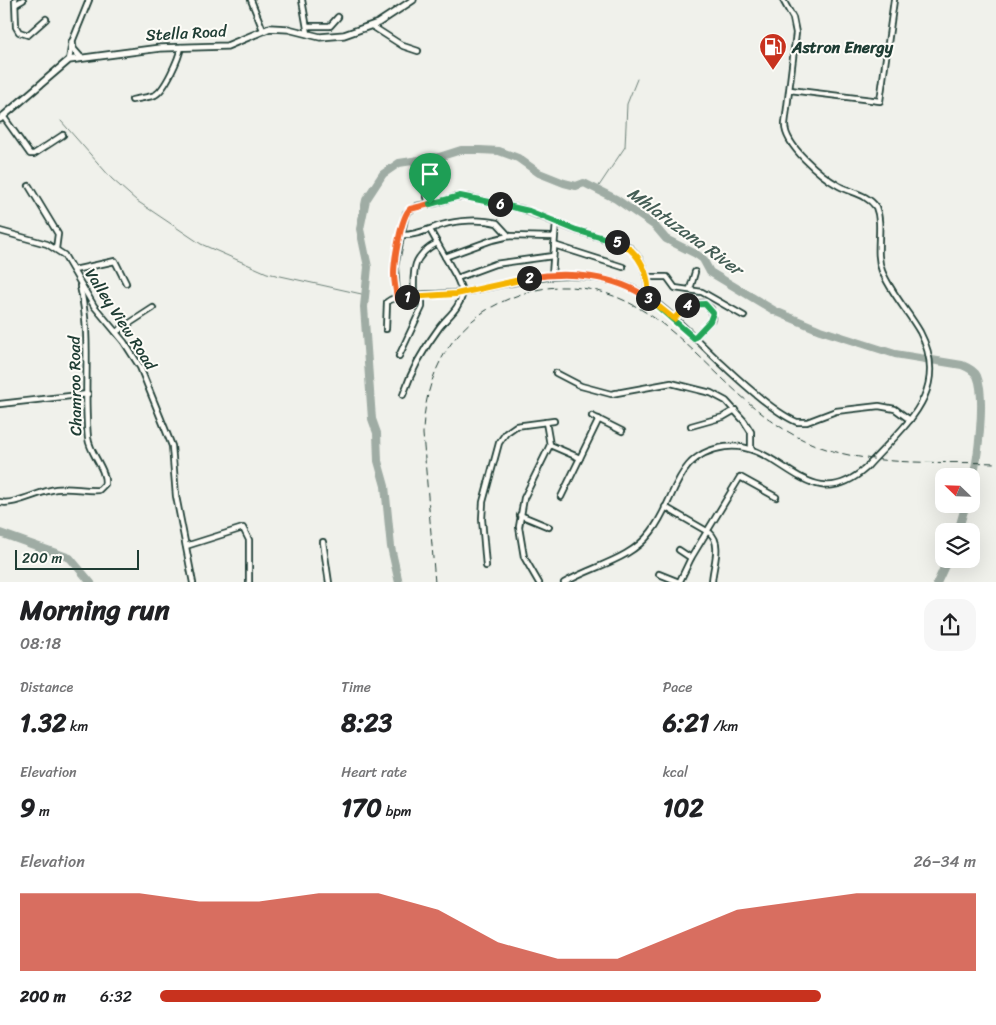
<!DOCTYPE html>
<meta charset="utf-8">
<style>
:root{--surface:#fff;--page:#f6f6f6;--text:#202124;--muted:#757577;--accent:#c8321e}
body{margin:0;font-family:Sriracha,sans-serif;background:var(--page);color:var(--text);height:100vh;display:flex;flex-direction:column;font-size:19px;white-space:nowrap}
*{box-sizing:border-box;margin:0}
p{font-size:16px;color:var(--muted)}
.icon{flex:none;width:28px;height:28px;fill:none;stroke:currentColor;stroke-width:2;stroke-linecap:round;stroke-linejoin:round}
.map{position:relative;height:582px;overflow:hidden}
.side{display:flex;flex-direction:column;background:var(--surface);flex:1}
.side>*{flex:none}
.needle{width:32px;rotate:293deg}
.fabs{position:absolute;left:935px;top:468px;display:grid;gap:10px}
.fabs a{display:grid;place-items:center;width:45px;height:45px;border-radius:10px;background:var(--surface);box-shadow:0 5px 20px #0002;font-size:25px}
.scale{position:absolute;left:15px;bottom:12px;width:124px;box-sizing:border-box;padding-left:5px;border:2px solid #1f3d34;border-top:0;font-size:14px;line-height:18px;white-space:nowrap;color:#1f3d34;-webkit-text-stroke:4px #fdfcf7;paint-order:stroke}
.pin{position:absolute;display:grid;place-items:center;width:42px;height:42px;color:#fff;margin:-51px -21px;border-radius:50% 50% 50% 0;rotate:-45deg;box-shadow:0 0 5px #0007}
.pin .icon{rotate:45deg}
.km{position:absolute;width:25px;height:25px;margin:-12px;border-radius:50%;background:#222;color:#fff;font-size:14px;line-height:25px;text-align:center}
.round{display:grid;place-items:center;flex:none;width:52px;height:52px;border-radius:15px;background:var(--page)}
.summary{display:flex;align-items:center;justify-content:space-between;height:85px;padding:0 20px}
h1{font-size:28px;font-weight:700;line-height:38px}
.figures{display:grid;grid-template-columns:repeat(3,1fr);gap:8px;height:85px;padding:5px 20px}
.figures div{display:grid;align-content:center}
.figures b{font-size:25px;font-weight:700}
.figures small{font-size:14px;font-weight:400}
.figures p{font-size:14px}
.chart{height:140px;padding:10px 20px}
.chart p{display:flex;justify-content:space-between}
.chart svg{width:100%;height:90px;margin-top:5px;fill:var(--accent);opacity:.7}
ul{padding:0 20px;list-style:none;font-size:16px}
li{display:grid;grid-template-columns:80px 60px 1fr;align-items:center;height:38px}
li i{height:12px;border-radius:6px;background:var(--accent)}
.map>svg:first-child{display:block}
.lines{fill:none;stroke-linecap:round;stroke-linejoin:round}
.stream{stroke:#6c8077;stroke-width:1}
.river{stroke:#9faca4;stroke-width:8}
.minor-casing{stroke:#1f3d34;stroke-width:8}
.secondary-casing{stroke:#1f3d34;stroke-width:9}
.minor{stroke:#fdfcf7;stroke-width:4.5}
.secondary{stroke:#fdfcf7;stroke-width:5.5}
.rail{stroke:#1f3d34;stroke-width:1;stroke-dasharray:8 4;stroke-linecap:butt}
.split-1-casing{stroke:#fff;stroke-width:10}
.split-2-casing{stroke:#fff;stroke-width:10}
.split-3-casing{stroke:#fff;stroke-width:10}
.split-4-casing{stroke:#fff;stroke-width:10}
.split-5-casing{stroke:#fff;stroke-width:10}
.split-6-casing{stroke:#fff;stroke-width:10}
.split-7-casing{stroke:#fff;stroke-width:10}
.split-1{stroke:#f0652b;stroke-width:6}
.split-2{stroke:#f5b400;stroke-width:6}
.split-3{stroke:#f0652b;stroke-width:6}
.split-4{stroke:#22a559;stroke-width:6}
.split-5{stroke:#f5b400;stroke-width:6}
.split-6{stroke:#22a559;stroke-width:6}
.split-7{stroke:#22a559;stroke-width:6}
.labels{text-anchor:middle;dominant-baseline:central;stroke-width:4;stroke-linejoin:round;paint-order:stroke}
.street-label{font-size:16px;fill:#1f3d34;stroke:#fdfcf7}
.poi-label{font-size:16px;font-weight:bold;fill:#1f3d34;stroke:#fdfcf7;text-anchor:start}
.water-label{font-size:18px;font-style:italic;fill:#455e56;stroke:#fdfcf7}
</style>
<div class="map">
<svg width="996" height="583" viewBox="0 0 996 583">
<rect width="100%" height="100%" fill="#f0f1eb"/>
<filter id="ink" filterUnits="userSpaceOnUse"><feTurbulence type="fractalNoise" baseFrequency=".02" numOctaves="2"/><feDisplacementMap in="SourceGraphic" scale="10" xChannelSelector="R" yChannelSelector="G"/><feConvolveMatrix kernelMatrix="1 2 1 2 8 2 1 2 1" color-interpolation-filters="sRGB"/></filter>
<g filter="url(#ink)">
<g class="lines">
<g class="stream">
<polyline points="61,121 112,179 137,201 201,244 267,273 366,295"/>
<polyline points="597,189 625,147 627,104 637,79"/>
</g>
<g class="river">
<polyline points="958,531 966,504"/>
<polyline points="0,533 70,558 91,583"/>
<path d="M399,583L391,547L385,486L378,461L377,433L372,419L364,307L368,267L360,229L366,200L383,174L399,163L439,157L461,150H480L499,151L518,158L539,173L564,183L576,186L584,183L616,199L655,226L666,239L696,254L703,259L710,272L775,311L820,330L895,354L962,365C967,367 974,370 977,376C986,397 978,462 971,484"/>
<polyline points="937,583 948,559"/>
</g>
<defs>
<g id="minor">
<polyline points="15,0 16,27 19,32 28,35 46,19"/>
<polyline points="251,0 263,30"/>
<polyline points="302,0 308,34"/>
<polyline points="16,4 23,0"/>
<polyline points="307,26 330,26 338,17"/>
<polyline points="372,26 403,46 418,51"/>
<polyline points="69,60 72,42 89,0"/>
<polyline points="790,90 880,101 894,0"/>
<path d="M132,100C139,98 148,98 155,95C165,90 179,58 181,47"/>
<polyline points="3,116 30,154 34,154 63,135"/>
<polyline points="29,186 58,234 56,249"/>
<polyline points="425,190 429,204"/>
<polyline points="0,231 47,244 64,255 94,306 124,342 140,367 172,446 176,496 193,583"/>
<path d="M401,235C415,236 429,229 442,225C458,220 481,219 497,223L509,236"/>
<polyline points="554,245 623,267"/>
<polyline points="445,257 492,240 509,236 554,237"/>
<polyline points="74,270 115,261 126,283"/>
<polyline points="552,275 556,222"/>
<polyline points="648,277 667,277 675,288 702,292 744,316"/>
<polyline points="457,278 495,264 553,256"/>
<polyline points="690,289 695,272"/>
<path d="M414,296C413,270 412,256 437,243"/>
<path d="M397,298L395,266L406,213L417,206L436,203L455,197H467L522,209L575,230L626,245C643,256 649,279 648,298"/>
<polyline points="674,319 689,304 703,303 711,309 712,319 694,338"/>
<path d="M386,329L387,302C400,291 447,296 465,292C526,280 589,261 646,296C674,314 698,342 722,364C740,381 775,413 797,422H807L836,411L879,406L895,409L910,420"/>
<polyline points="116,332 153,308"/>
<polyline points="399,356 422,307 422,296"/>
<polyline points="556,373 581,386 611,394 671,383 711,393 726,401 744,421 751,432 751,448"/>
<path d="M403,395C411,372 424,348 439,328C449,315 459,309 463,293L457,278L430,230"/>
<polyline points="0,404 88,394"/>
<polyline points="592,416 622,431"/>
<polyline points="691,426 723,417 735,410"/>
<polyline points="550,445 580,458"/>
<polyline points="561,497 599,419"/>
<path d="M0,502C13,506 40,491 56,489C70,487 84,491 99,490L105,484C106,468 90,454 88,438C83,386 92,338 80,286"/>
<path d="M665,507L710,533C723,544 712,568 712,583"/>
<polyline points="520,515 549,527"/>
<polyline points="323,542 329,583"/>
<polyline points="186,546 243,528 249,540 249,583"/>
<polyline points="679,550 691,558"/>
<polyline points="486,566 482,519 483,502 499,443 506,433 516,426 554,421"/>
<polyline points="659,574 679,582"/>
<polyline points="539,583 524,557 519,527 524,498 550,445 546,422"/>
<path d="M564,583C594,565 629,561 651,532C677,499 674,454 725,447C781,439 808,520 866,468C902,427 952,393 920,332C908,311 891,293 882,271C874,251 884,226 876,207C867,194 852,193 839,186C821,176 784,145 785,124L796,33L793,18L783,0"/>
<polyline points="679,583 691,558 740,477 776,497"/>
</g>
<g id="secondary">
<polyline points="72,42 73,49 80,57"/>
<polyline points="0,119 69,60 160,48 227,46 270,28 288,29 320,37 344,35 378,23 413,0"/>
</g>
</defs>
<use href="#minor" class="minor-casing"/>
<use href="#secondary" class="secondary-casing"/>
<use href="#minor" class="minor"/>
<use href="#secondary" class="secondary"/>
<path class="rail" d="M435,583L423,434C424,385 443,339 485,311C510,296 538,286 567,287C671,289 719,402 806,441C864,468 934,461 996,463"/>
</g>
</g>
<g class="lines" filter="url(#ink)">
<defs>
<path id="split-1" d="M407,297L397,298C396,290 394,282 394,274C394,261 401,216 410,209L430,204"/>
<polyline id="split-2" points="407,297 456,294 529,278"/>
<path id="split-3" d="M529,278C568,271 614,275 648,298"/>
<polyline id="split-4" points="648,298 694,338 710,321 713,313 705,304 687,305"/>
<path id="split-5" d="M617,242C640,250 650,275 648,298L674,319L687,305"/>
<polyline id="split-6" points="500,204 529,211 576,230 617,242"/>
<polyline id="split-7" points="430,204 460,196 500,204"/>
</defs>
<use href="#split-1" class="split-1-casing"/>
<use href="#split-2" class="split-2-casing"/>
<use href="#split-3" class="split-3-casing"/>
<use href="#split-4" class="split-4-casing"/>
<use href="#split-5" class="split-5-casing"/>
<use href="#split-6" class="split-6-casing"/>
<use href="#split-7" class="split-7-casing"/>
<use href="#split-1" class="split-1"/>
<use href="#split-2" class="split-2"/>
<use href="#split-3" class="split-3"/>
<use href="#split-4" class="split-4"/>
<use href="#split-5" class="split-5"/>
<use href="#split-6" class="split-6"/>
<use href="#split-7" class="split-7"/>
</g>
<defs>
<symbol id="fuel-pin" viewBox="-11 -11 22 30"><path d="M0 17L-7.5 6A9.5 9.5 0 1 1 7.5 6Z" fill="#c8321e" stroke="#fdfcf7"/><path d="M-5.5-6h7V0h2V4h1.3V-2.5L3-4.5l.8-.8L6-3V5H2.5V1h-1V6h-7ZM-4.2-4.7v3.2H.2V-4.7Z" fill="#fff"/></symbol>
</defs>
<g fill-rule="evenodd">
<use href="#fuel-pin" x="757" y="31" width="32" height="43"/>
</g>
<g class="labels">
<g class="street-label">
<text transform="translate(186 33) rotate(-3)">Stella Road</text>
<text transform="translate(121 319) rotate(57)">Valley View Road</text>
<text transform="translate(75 386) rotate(-91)">Chamroo Road</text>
</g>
<g class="poi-label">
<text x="792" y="47">Astron Energy</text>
</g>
<g class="water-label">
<text transform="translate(685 231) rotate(36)">Mhlatuzana River</text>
</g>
</g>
</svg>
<div class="fabs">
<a><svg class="needle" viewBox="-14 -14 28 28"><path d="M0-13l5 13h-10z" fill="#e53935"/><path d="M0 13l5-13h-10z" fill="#757577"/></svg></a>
<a><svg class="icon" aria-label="layers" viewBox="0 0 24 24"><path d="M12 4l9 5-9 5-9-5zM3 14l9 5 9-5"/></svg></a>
</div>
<div class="scale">200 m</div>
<div class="pin" style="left:430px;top:204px;background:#1e9e55"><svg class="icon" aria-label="arrive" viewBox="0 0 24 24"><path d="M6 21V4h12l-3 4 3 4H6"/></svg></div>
<b class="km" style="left:407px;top:297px">1</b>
<b class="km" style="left:529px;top:278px">2</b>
<b class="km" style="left:648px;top:298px">3</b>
<b class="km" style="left:687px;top:305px">4</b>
<b class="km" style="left:617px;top:242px">5</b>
<b class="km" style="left:500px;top:204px">6</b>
</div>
<section class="side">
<div class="summary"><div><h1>Morning run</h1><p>08:18</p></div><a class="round"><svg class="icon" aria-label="share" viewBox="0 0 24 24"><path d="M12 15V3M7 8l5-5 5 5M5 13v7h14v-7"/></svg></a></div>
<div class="figures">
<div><p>Distance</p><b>1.32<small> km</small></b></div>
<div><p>Time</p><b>8:23</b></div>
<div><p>Pace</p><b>6:21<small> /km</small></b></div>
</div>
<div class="figures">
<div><p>Elevation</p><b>9<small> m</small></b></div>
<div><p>Heart rate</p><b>170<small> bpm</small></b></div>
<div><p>kcal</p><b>102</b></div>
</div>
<div class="chart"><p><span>Elevation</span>26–34 m</p>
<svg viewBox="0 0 160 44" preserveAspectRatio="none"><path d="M0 44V6L10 6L20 6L30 10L40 10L50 6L60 6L70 14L80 30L90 38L100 38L110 26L120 14L130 10L140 6L150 6L160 6V44z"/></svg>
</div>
<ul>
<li><b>200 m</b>6:32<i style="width:81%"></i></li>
</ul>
</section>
